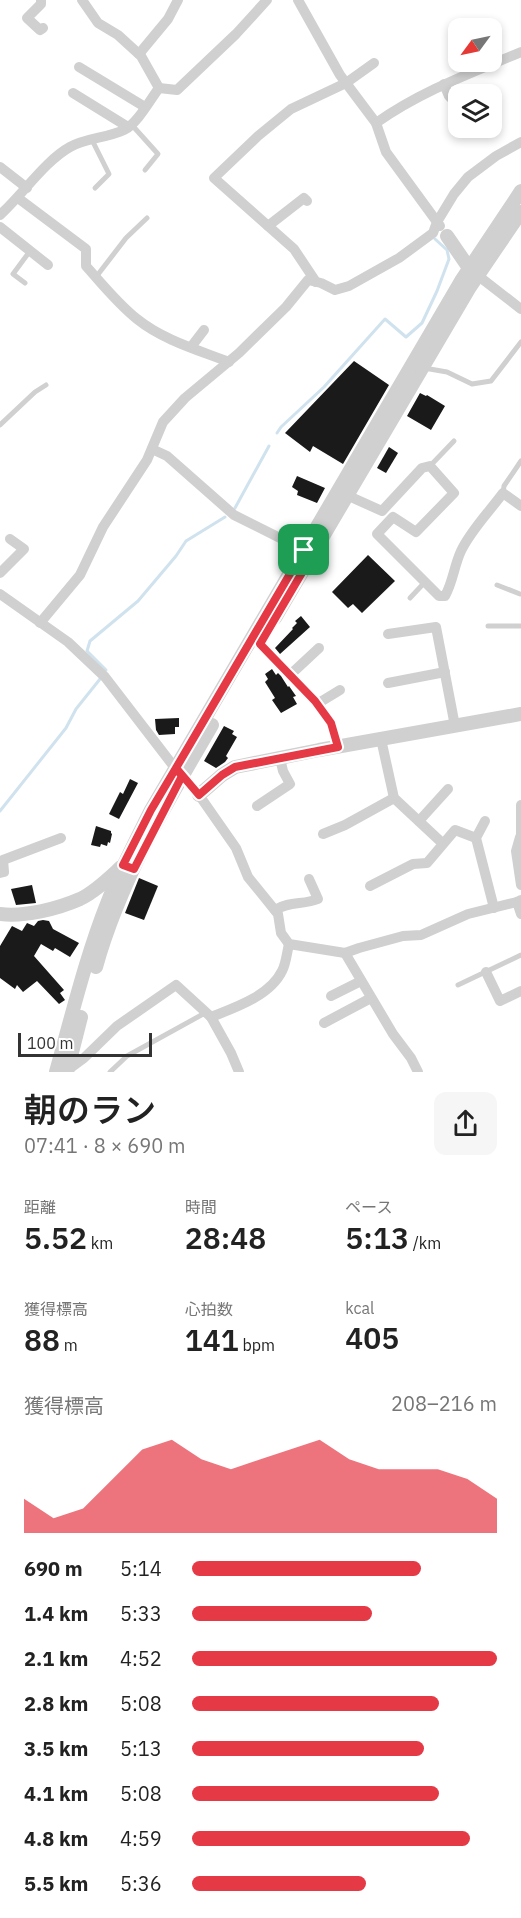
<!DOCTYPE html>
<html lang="ja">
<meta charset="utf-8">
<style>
:root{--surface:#fff;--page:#f6f6f6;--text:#222;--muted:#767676;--accent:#e63946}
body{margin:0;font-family:"IBM Plex Sans","Noto Sans JP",sans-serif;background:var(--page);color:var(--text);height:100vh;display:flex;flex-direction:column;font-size:22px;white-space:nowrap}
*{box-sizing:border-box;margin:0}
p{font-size:20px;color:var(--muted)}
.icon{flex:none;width:33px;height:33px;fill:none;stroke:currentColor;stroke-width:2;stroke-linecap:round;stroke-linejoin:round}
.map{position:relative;height:1072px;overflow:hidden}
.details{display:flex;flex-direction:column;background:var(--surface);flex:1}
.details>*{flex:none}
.needle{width:39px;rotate:237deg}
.fabs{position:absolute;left:448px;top:18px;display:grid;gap:12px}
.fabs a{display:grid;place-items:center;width:54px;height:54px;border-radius:12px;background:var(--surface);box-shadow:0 3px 9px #0003;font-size:30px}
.scale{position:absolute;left:18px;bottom:15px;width:134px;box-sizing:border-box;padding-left:6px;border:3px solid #333;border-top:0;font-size:16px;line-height:21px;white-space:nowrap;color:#333;-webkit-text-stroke:4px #fff;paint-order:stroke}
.pin{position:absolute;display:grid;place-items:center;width:51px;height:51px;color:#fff;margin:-26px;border-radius:12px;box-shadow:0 3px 9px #0006}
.round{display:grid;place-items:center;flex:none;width:63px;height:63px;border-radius:12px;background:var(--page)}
.overview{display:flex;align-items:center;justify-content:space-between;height:102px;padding:0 24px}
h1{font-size:33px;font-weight:600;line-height:45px}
.stats{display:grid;grid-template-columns:repeat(3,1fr);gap:9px;height:102px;padding:6px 24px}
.stats div{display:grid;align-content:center}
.stats b{font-size:30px;font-weight:600}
.stats small{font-size:16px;font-weight:400}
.stats p{font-size:16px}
.chart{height:168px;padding:12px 24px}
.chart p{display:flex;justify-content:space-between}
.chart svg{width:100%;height:108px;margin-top:6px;fill:var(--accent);opacity:.7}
ul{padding:0 24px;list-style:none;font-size:20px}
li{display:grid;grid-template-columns:96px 72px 1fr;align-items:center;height:45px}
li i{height:15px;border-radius:8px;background:var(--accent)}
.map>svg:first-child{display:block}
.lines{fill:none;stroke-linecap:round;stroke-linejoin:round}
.stream{stroke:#cfe2ee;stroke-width:3}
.building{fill:#1a1a1a}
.service{stroke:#d0d0d0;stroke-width:5}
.minor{stroke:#d0d0d0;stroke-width:10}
.tertiary{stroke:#d0d0d0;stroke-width:14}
.route-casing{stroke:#fff;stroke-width:12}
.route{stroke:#e63946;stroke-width:8}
</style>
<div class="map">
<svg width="521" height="1072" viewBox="0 0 521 1072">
<rect width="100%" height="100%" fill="#fff"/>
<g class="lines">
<g class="stream">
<polyline points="277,433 281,427 324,387 385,319 406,337 422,323 437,291 449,259 447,250 435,239"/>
<polyline points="235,508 269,446"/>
<polyline points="106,670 87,651 90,641 138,601 176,556 186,541 225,517"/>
<polyline points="0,811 66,728 76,709 100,679"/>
</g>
</g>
<g class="building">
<polygon points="354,361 389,385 343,464 313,446 310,452 285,433"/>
<polygon points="420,393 426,396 427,395 445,406 431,430 407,416"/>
<polygon points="389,447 398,453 386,473 377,468"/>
<polygon points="297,476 325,488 317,503 297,495 298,491 292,487"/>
<polygon points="368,555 395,581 362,613 353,604 348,608 332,592"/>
<polygon points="301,616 310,627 280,654 275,648 293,629 292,628 297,623 295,621"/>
<polygon points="272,669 276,675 278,673 281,676 288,687 289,686 296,696 293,697 297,704 281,713 272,700 275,698 265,682 268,679 265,674"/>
<polygon points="179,718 179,727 175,727 175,734 159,735 156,730 155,719"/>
<polygon points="224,726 234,731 232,734 237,737 226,756 228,758 225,762 216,768 204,761"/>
<polygon points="130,779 138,783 119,819 109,814 120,792 123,794"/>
<polygon points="96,826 111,831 111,833 112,834 110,843 108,842 107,846 101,844 100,847 91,845"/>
<polygon points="139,878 158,886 144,920 125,913"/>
<polygon points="32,885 36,903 16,905 11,889"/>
<polygon points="43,920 49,921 53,929 79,943 70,957 55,948 53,951 41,944 34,956 64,990 60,993 65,1000 59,1004 37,981 23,992 17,985 15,989 0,978 0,946 12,926 22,931 27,923 34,926 38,921"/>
</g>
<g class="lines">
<g class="service">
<polyline points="131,124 158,154 145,170"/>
<polyline points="92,140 109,174 95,188"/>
<polyline points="96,277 126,238 147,218"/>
<polyline points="25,283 13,274 30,251"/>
<polyline points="424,368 447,372 472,384 491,381 521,342"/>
<polyline points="0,425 35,392 46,385"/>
<polyline points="430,466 454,441"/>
<polyline points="503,493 504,486 521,461"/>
<polyline points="497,585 520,594"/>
<polyline points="410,598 425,582"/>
<polyline points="488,626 521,626"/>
<polyline points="458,985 521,955"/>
<polyline points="110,1072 127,1056 205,1013"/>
</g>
<g class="minor">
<polyline points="41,0 41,4 27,18 40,30 43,28"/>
<polyline points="82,0 98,23 118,35 141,56 159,88"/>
<polyline points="298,0 340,75 376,123 386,152 440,226"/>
<polyline points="139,54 168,19 178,0"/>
<polyline points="79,67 145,107"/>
<polyline points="444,84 449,96 459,106"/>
<polyline points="159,88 177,90 236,34 267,0"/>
<polyline points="73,93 128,127"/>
<path d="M376,123C421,91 471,73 521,52"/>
<polyline points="0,167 27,188"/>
<path d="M18,198L86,249V266C102,284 118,304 137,319C163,340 198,350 229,362"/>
<path d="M0,215C22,195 46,160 70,147C86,138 107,138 124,130C137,124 150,100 159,88"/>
<polyline points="268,226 304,198 307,201"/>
<polyline points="0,227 48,265"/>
<polyline points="472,271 521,309"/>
<polyline points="316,282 294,249 214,178 258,136 291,109 346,83 374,63"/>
<polyline points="191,347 204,330"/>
<polyline points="152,449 167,456 234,515 310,553"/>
<path d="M342,493L382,511L422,468L430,466L454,493L416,532L393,517L377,534L439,596H445C453,582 454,566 461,551C471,530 489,512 503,493L521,506"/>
<polyline points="0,573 24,549 10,539"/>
<polyline points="0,594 68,642 105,677 175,768 199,795 236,848 248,877 278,914 281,933 289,944 345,953 359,948 403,936 421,935 468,914 517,902 521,900"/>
<polyline points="40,623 80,575 103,527 147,460 163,422 185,398 239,353 286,307 308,280 321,283 335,290 349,286 399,258 433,233 437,222 454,194 468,177 496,156 521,142"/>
<polyline points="388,634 436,627 455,726"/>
<polyline points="254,637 315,701 331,723 338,747"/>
<polyline points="290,675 319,648"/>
<polyline points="388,683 445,672"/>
<polyline points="317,704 340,690"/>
<polyline points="381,739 394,798 439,840"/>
<polyline points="257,806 290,784 283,771 280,758"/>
<polyline points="419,821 448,789"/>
<polyline points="485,821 476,838 494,908"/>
<polyline points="323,834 345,825 394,798"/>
<polyline points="520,837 516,851 521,885"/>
<polyline points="521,844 521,805"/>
<polyline points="0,873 4,872 3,860 61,838"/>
<polyline points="370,886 413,864 427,863 455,830 476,838"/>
<polyline points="517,902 521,914"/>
<path d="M275,910C289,901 304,905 318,899L309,879"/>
<polyline points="345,953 393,1034 411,1058 418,1072"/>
<polyline points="486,972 500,1001 521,991"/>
<polyline points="331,996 361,981"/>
<polyline points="324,1023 371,998"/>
<polyline points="65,1072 84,1058 117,1026 176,985 211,1017"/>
<path d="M239,1072L231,1053L211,1017C234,1008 270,996 282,971C286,964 287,952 289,944"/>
</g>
<g class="tertiary">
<polyline points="447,236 469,268"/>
<polyline points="275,618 470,287 521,212"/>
<polyline points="199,795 222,775 235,767 319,750 521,714"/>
<path d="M0,914C25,917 57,909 80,899C95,892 109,878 121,867"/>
<path d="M96,967C120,881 167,802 212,725"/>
<path d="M56,1072C72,1015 86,956 108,901C120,870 136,840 151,810L461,281L521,191"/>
<polyline points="67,1072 81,1017"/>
</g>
</g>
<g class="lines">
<defs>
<polyline id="route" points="304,550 176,768 182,776 134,869 123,865 151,810 176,768 199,795 222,775 235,767 338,747 331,723 315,701 260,644 313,554 304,550"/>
</defs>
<use href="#route" class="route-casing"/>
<use href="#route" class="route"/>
</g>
</svg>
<div class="fabs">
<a><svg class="needle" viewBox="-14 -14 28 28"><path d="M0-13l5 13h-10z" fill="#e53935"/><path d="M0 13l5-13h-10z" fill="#767676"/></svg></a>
<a><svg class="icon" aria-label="layers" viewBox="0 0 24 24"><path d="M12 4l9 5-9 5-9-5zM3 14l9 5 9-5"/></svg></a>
</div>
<div class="scale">100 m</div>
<div class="pin" style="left:304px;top:550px;background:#1e9e55"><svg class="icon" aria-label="arrive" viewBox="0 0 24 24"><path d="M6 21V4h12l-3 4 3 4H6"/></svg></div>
</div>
<section class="details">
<div class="overview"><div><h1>朝のラン</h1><p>07:41 · 8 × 690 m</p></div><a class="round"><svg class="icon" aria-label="share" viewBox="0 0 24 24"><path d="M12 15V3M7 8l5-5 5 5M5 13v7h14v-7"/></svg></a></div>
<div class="stats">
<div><p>距離</p><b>5.52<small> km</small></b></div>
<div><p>時間</p><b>28:48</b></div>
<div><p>ペース</p><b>5:13<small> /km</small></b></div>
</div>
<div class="stats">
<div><p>獲得標高</p><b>88<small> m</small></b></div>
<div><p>心拍数</p><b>141<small> bpm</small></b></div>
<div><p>kcal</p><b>405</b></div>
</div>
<div class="chart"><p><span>獲得標高</span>208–216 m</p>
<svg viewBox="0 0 160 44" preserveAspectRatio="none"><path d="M0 44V30L10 38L20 34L30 22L40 10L50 6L60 14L70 18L80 14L90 10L100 6L110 14L120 18L130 18L140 18L150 22L160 30V44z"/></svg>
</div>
<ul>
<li><b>690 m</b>5:14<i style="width:75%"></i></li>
<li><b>1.4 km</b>5:33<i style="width:59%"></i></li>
<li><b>2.1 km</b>4:52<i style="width:100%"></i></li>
<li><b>2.8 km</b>5:08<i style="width:81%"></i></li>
<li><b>3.5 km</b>5:13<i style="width:76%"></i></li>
<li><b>4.1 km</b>5:08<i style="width:81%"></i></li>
<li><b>4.8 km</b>4:59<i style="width:91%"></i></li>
<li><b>5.5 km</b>5:36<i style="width:57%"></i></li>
</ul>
</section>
